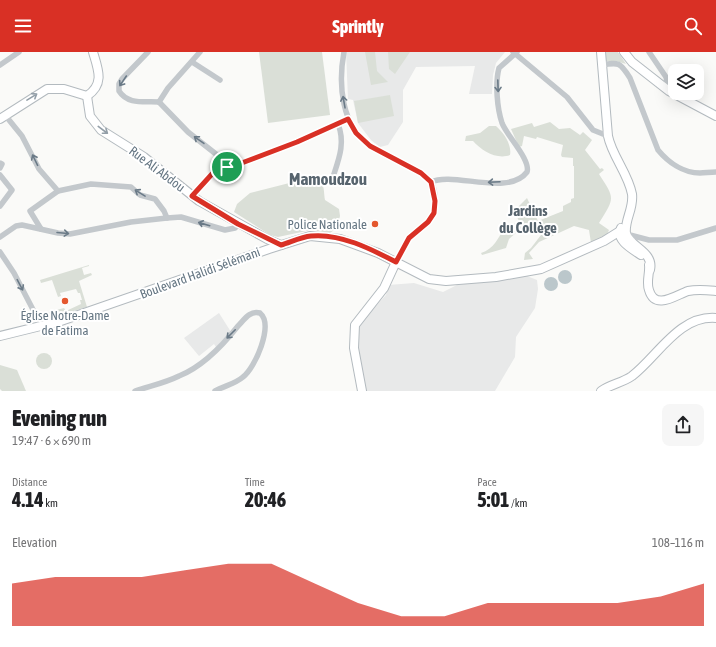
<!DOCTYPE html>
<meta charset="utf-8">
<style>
:root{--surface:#fff;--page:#f6f6f6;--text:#202124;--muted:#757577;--accent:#d93025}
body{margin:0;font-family:"Asap Condensed",sans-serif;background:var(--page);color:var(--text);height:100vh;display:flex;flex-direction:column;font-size:15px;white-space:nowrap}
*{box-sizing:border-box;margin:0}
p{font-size:13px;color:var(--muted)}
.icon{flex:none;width:22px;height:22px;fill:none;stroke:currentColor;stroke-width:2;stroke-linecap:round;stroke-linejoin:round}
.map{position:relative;height:339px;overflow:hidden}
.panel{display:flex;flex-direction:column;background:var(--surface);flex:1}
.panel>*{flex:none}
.tools{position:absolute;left:668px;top:12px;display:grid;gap:8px}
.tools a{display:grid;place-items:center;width:36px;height:36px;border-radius:8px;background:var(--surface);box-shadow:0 4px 16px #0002;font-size:20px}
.pin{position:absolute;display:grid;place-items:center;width:34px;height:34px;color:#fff;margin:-17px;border:2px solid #fff;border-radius:50%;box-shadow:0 1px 4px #0007}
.round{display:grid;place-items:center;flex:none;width:42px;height:42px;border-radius:8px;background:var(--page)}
.summary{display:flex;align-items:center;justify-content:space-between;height:68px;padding:0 12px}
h1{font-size:22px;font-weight:800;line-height:30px}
.figures{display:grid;grid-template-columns:repeat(3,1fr);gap:6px;height:68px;padding:4px 12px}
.figures div{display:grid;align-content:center}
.figures b{font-size:20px;font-weight:800}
.figures small{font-size:11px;font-weight:400}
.figures p{font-size:11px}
.chart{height:112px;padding:8px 12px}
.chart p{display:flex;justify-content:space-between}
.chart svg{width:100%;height:72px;margin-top:4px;fill:var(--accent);opacity:.7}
header{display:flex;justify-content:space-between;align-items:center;height:52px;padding:0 12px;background:var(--accent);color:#fff;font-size:18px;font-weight:800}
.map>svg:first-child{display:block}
.built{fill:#e8e9e9}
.green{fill:#dadfd7}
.water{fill:#bbc7cb}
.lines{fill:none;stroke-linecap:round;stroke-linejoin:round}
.secondary-casing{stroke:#b3babf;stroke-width:10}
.street{stroke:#c3c8cc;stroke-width:5.5}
.secondary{stroke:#fff;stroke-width:8}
.oneway{stroke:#6a7a87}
.oneway2{stroke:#939fa8}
.route-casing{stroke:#fff;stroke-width:8}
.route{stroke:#d93025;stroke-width:5}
.poi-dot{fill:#e4572e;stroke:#fff;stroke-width:1.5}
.labels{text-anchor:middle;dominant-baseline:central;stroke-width:4;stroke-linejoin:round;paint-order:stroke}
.street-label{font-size:13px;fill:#657683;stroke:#fff}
.poi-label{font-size:13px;fill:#657683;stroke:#fff;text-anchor:end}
.quarter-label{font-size:15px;font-weight:bold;fill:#57646e;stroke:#fff}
.district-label{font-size:17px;font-weight:bold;fill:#57646e;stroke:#fff}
</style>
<header><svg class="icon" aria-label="menu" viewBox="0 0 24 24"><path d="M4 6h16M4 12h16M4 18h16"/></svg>Sprintly<svg class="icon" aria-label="search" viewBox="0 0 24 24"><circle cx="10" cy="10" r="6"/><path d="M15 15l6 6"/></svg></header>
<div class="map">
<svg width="716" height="339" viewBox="0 0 716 339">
<rect width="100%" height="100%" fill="#fafaf8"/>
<g class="built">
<polygon points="346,0 505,0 496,11 493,23 492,42 469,42 475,14 416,15 403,38 403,70 388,93 380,95 371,88 358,71 353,48 348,47"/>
<polygon points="527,224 537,228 538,237 535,256 516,285 515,305 495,339 364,339 357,295 360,271 386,243 388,233 414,231 443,240 457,233"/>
<polygon points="219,261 231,280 216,295 214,292 199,304 184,286"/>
</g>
<g class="green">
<polygon points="259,0 322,0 330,63 268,71"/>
<polygon points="365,0 375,0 377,19 388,30 371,33"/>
<polygon points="388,0 410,0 395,22 389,17"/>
<polygon points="604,0 618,0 626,12 616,9 605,9"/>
<polygon points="390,43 394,64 358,71 354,49"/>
<path d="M550,70L559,77L570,76L580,83L583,80L592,88L585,98L600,117L602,116L604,118L599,122C615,147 615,145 599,171L609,178L606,185L591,191L589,178L574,174L539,190L529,201L533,207L524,208L525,201L531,196L541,183L527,171L509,187L506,196L482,203L481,201C494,197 498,186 505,175L502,172L504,169L509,175L519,169L514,159L527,146L538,169L563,159V154L571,150V147L574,146V114H573V106L562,105L561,103L563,93L537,85L536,87L524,84L522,94L519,95L511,77L532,71L534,75Z"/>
<path d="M489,74H496C504,81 512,93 510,103C497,108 482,99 473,89H465L466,84L480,81Z"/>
<path d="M313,125C326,133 323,135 325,148L339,157L340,164L337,176L330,181L311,178L278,185L270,183L234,160L237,152L250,141Z"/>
<polygon points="89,213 89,214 82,216 84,223 91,221 92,223 79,229 87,255 47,267 45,261 64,256 66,259 81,252 80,248 82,248 80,241 78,241 76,237 60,241 61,244 58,245 52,228 41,231 40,228"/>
<circle cx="44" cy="309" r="8"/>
<polygon points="0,313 17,318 26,339 2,339 0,337"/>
</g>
<g class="water">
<circle cx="565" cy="225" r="7"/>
<circle cx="551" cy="232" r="7"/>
</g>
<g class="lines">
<defs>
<g id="secondary">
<path d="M601,0L608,84C612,104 628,121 632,142C634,157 624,168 626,182C632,196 654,200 650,218"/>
<polyline points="624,0 632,10 669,39 716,64"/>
<polyline points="87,44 90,64 101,78 144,105 199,149 267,187 281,193"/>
<path d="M87,44C105,32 98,17 93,0"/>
<polyline points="0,67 47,37 64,37 87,44"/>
<path d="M621,176C615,188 632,197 641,203"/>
<path d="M649,213C650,221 646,230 649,238C655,259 676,243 688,239C698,237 706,238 716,239"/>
<polyline points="0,284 61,269 269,197 310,184 340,187 378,201 429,227 446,229 496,225 541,217 604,189 620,179 626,182"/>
<polyline points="362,339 354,296 355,273 384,236 396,210"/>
<path d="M601,339C611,332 622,331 632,324C658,304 679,263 716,266"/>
</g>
</defs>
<use href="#secondary" class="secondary-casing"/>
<g class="street">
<path d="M148,0L122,27L119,32V39C128,53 144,49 159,50"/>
<path d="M344,0C338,32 341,75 371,94C380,100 391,105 400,110C410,115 425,120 431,130C435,136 436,149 435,157C433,170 418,177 409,186C403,193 400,202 396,210"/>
<polyline points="513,0 567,45 593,78 608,84"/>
<polyline points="649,0 666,25 669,39"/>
<polyline points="192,10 220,28"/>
<polyline points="0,13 19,0"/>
<path d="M601,13C619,10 620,10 630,26L658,98C668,110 683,121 700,121C705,121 710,120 716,120"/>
<polyline points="159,50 188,80 221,106 227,115"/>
<polyline points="159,50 168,36 200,0"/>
<polyline points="5,63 22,84 39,117 58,139"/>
<polyline points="0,111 2,112 0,116"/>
<polyline points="0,123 12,138 0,154"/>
<path d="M332,128C338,109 346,92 338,72"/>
<path d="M431,130C453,119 508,145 527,120C531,108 507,84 502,71C497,56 495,31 499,16L517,0"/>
<polyline points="193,144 212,122 222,117 239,112 297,90 348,67"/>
<polyline points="41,177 30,159 58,139 91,132 131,135 140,143 155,147 164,159 167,166"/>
<polyline points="626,182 649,188 677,188 716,176"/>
<polyline points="0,185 16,174 22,173 58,181 70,182 131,170 167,166 181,165 225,178 235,176 239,172"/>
<polyline points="0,200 14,221 42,275"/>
<path d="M135,339C150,334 165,331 179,324C202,315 223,293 238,274C244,268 250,258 260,261C274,273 255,316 243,325C235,332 224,334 215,339"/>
</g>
<use href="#secondary" class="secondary"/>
</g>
<defs><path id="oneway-shaft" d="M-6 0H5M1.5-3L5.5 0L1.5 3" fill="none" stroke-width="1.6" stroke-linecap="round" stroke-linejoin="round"/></defs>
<g class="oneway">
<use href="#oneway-shaft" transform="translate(123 29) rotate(124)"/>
<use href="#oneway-shaft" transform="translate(498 34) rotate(88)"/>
<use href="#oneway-shaft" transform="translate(344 50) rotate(-100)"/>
<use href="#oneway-shaft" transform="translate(199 88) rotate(-145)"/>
<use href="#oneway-shaft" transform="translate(35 108) rotate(-116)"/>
<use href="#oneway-shaft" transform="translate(494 130) rotate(177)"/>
<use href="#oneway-shaft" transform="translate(140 141) rotate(-148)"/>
<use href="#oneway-shaft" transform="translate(204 172) rotate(-164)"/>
<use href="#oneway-shaft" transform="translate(63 181) rotate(5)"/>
<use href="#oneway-shaft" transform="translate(20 233) rotate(62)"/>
<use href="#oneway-shaft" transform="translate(231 282) rotate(135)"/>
</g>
<g class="oneway2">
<use href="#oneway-shaft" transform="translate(32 45) rotate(-32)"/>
<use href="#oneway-shaft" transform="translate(103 78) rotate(37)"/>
</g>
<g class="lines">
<defs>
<path id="route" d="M348,67L356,81L370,94L421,121L431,130L435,149L434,161L428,170L409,186L396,210C371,197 340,181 311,184C301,185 291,190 281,193L238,172L192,144L212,122L222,116L239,112L297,90Z"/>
</defs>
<use href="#route" class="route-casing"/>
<use href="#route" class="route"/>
</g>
<g class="poi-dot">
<circle cx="375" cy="172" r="4"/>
<circle cx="65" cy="249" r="4"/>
</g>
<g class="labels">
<g class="street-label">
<text transform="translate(157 117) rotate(37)">Rue Ali Abdou</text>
<text transform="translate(200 221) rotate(-20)">Boulevard Halidi Sélémani</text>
</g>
<g class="poi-label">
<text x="367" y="172">Police Nationale</text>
<text x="65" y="263" text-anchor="middle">Église Notre-Dame<tspan x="65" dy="15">de Fatima</tspan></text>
</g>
<g class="quarter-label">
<text x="528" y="158">Jardins<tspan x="528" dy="17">du Collège</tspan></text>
</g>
<g class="district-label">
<text x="328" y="127">Mamoudzou</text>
</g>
</g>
</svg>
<div class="tools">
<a><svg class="icon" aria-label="layers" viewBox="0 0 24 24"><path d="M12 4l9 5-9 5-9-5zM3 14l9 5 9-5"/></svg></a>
</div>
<div class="pin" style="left:227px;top:115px;background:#1e9e55"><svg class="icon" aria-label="arrive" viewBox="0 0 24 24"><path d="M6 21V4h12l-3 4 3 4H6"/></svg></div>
</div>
<section class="panel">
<div class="summary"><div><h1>Evening run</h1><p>19:47 · 6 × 690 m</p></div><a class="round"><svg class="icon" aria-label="share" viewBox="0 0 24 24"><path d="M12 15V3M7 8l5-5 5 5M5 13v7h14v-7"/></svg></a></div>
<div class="figures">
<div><p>Distance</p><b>4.14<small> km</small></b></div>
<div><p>Time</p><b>20:46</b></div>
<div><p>Pace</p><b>5:01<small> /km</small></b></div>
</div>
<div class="chart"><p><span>Elevation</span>108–116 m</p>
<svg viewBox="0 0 160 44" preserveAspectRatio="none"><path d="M0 44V18L10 14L20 14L30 14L40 10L50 6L60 6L70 18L80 30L90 38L100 38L110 30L120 30L130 30L140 30L150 26L160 18V44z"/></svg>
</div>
</section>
